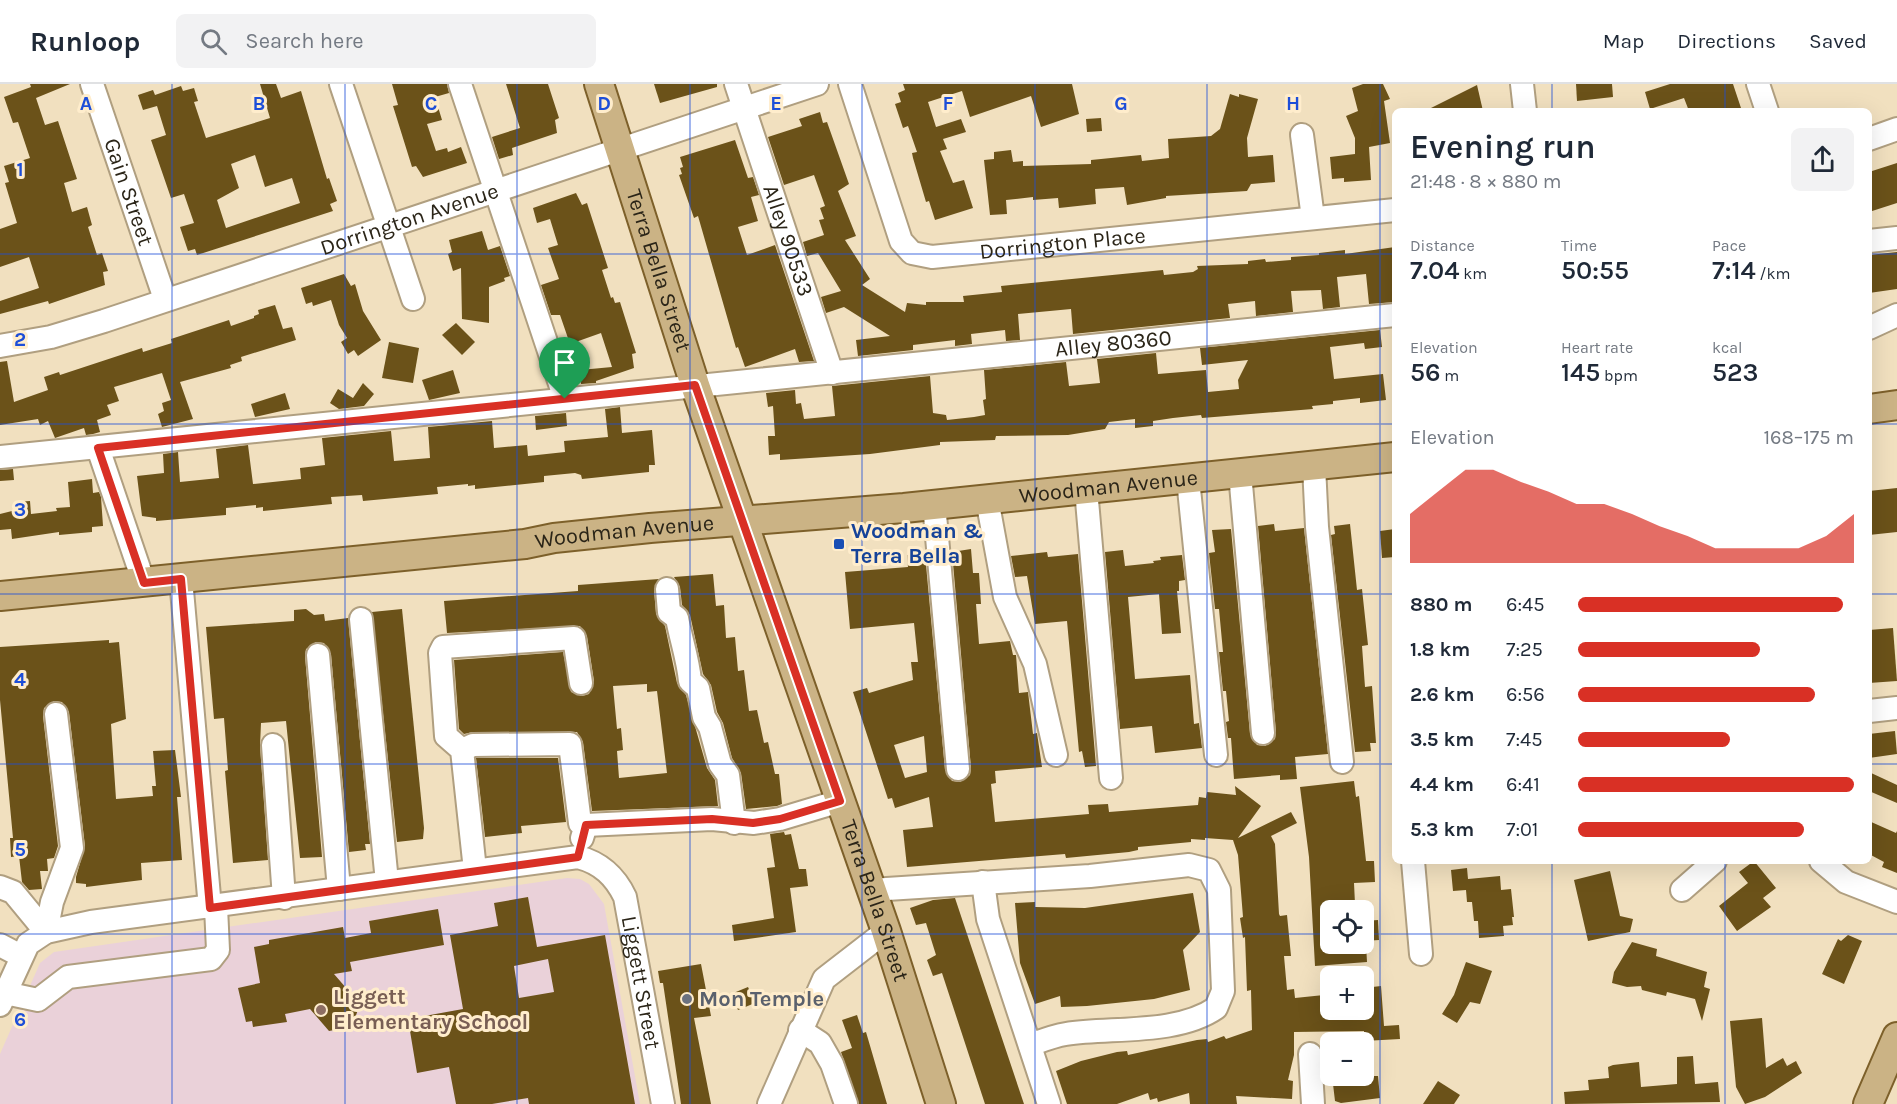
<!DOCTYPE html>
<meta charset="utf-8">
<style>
:root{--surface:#fff;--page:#f2f2f3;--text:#1f2937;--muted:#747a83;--line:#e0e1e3;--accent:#d93025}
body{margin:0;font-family:Karla,sans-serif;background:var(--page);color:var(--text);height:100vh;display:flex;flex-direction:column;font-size:22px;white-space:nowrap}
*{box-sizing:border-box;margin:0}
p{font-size:20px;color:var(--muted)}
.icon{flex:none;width:33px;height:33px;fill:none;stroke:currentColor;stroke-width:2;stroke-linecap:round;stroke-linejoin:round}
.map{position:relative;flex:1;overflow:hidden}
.panel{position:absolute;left:1392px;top:24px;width:480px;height:756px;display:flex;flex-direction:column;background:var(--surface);border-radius:9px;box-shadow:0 6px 24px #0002}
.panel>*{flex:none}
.fabs{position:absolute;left:1320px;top:816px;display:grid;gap:12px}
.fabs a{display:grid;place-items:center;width:54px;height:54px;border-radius:9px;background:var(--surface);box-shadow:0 6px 24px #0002;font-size:30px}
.pin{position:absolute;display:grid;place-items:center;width:51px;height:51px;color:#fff;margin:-62px -26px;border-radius:50% 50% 50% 0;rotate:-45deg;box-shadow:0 0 6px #0007}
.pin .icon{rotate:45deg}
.round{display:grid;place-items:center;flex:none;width:63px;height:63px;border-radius:9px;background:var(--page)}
.head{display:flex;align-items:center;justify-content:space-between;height:102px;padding:0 18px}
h1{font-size:33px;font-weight:600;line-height:45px}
.metrics{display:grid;grid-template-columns:repeat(3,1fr);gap:9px;height:102px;padding:6px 18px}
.metrics div{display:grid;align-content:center}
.metrics b{font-size:26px;font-weight:600}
.metrics small{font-size:16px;font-weight:400}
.metrics p{font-size:16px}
.chart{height:168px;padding:12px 18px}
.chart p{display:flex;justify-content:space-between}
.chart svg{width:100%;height:108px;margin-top:6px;fill:var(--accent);opacity:.7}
ul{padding:0 18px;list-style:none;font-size:20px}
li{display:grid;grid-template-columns:96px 72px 1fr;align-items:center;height:45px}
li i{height:15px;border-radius:8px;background:var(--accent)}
header{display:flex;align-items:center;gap:36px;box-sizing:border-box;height:84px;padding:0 30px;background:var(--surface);border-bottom:2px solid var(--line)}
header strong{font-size:28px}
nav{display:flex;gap:33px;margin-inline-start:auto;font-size:21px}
.search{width:420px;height:54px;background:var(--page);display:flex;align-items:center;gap:15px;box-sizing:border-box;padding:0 21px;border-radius:9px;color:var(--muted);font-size:22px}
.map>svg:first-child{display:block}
.education{fill:#ead1d9}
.building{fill:#6b5219;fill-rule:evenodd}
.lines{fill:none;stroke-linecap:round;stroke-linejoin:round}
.minor-casing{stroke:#b09f80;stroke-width:26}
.major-casing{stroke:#7d602a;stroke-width:32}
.minor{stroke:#fff;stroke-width:22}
.major{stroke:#cbb385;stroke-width:28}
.route-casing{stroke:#fff;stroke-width:12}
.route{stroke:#d93025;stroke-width:8}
.grid{fill:none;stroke:#1d4ed8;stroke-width:1.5;stroke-opacity:0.55}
.transit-dot{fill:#1a4fb4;stroke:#ffedcc;stroke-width:2}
.worship-dot{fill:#6b7280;stroke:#ffedcc;stroke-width:2}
.education-dot{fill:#8d6e63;stroke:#ffedcc;stroke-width:2}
.labels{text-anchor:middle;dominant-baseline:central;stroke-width:6;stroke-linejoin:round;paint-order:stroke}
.street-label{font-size:22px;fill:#2b2518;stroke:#ffedcc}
.transit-label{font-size:22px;font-weight:bold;fill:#164399;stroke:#ffedcc;text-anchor:start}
.education-label{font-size:22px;font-weight:bold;fill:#785e54;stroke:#ffedcc;text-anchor:start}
.worship-label{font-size:22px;font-weight:bold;fill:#5b616d;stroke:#ffedcc;text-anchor:start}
.grid-label{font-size:20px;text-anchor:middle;font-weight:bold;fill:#1d4ed8;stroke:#ffedcc;stroke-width:6;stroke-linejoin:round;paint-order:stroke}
</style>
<header>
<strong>Runloop</strong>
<div class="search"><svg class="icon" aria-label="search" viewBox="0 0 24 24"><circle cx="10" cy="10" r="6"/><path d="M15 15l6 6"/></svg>Search here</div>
<nav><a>Map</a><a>Directions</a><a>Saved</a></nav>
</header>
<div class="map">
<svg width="1897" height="1020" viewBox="0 0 1897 1020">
<rect width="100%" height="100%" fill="#f1e0bf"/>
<polygon class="education" points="567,794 580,795 589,800 604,820 640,1020 0,1020 0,970 40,879 54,868"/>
<g class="building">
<polygon points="30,0 70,0 36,14 45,41 58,37 77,95 64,99 72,128 87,123 92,141 88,143 97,171 102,169 108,187 103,188 105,201 49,220 48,217 0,230 0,217 39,204 29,173 0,183 0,145 17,139 5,99 9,98 4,82 30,74 18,38 13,39 4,13 31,3"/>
<path d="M260,0H276L281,14L301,7L327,95L329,94L337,117L330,120L333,127L197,171L195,165L188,167L180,143L194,139L184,110L171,114L151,56L166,51L157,22L143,26L138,11L153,6L155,11L181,2L183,7L194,4L198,17L194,18L206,54L270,34ZM255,71L265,103L292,94L300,119L226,144L217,116L239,104L231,80Z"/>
<polygon points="392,0 447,0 449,9 435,13 442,36 427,40 436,67 447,64 448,68 461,63 467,79 423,93 416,82 412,83 393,22 398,21"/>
<polygon points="506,0 548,0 559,34 555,36 557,49 512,64 513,71 499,75 492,53 520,44"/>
<polygon points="654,0 717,0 717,3 660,19"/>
<polygon points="903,0 1072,0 1079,30 1041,43 1031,12 970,33 962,7 928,18 936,43 961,35 966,48 943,55 947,65 940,67 953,99 964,96 973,124 935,136 929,117 926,118 913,74 912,69 917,68 908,42 903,44 895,20 901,18 898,9 905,6"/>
<polygon points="1363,0 1383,0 1390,15 1384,17 1390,59 1369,63 1371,96 1344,98 1344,94 1332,95 1330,73 1355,70 1355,54 1346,32 1358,27 1352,4"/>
<polygon points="1576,0 1612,0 1613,13 1577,17"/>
<polygon points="1670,0 1733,0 1742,27 1689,27 1684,14 1650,25 1645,8"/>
<polygon points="1477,1 1483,27 1425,27"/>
<polygon points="1230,10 1239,13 1239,10 1258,15 1247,54 1248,73 1273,71 1275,98 1251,100 1247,107 1166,112 1166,114 1127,121 1124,103 1095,105 1096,120 1059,124 1058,114 1033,116 1033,113 1006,116 1007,130 990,131 984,76 994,75 994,68 1011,66 1013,78 1023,77 1023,82 1091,80 1091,76 1141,71 1142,77 1169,74 1168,55 1211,52 1220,45"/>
<polygon points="820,28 823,39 827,38 849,100 838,107 856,152 845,156 870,195 862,201 905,228 907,219 926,221 926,218 964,218 963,212 1002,208 1001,202 1163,186 1164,191 1193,188 1198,185 1197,182 1248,180 1248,177 1265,175 1266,178 1291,176 1291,173 1319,171 1319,169 1345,166 1345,170 1395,163 1395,218 1369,220 1366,190 1337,193 1340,223 1323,225 1321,206 1291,207 1293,228 1256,232 1255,217 1228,220 1230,234 1073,250 1071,225 1018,230 1020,256 1006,257 1005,246 971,250 972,260 955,262 955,256 913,261 913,266 858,272 856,256 890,252 844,223 826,229 821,213 841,207 818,169 807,172 803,158 824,151 819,136 824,135 820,124 825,122 814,91 784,101 768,53 802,42 799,35"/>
<polygon points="1101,34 1102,47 1087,48 1086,35"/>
<polygon points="735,56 748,94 753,93 759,111 751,113 758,137 738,143 747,171 775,161 814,277 799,278 795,265 745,283 738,263 736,264 698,132 694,134 679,91 682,90 680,84 683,83 680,73"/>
<polygon points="1897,79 1897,119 1869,128 1869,88"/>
<polygon points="576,109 582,121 587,119 608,184 602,186 611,214 613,213 615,219 620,218 636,269 632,270 634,284 596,297 596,299 581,300 580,286 612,283 601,249 570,260 560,231 551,231 541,201 559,195 548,164 558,161 550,135 537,139 533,124"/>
<polygon points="482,147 488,166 500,162 510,192 504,194 505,197 489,203 489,239 462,235 461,184 453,187 448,170 452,168 449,156"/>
<polygon points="1897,168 1897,205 1869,209 1869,171"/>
<polygon points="344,190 351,202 355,200 363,227 381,256 358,272 354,266 348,270 341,258 347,254 339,241 331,216 313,222 312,218 306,220 301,204"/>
<polygon points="275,221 283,245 292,243 296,256 241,273 242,277 230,281 231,284 180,298 193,335 162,343 158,330 164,327 162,319 171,316 162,289 114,303 119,317 107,321 111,331 97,336 100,348 93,350 86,351 84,344 55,354 48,337 40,341 38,335 0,341 0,278 7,277 14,318 48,306 44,293 59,288 60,291 142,264 143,268 172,259 171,255 229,236 231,242 254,234 254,232 259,230 258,226"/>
<polygon points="456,239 475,258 462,271 442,251"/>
<polygon points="1380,246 1382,263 1365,265 1364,259 1330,263 1334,295 1383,290 1386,316 1360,319 1360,314 1333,317 1333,320 1312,322 1313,325 1202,334 1201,331 1173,334 1153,337 1153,342 1135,344 1135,335 1109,338 1105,345 1068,351 996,352 995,356 940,358 940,361 870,370 780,376 780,370 769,371 768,352 775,352 773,322 768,323 766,309 795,306 796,320 801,319 804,335 835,332 832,302 930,292 933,329 946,331 947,336 974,333 985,331 983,316 986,315 984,286 1066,278 1069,302 1100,299 1097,275 1156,269 1158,290 1206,286 1208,308 1239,305 1238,296 1248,276 1202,281 1200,264"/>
<polygon points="389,258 419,264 413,299 382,294"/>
<polygon points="453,286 460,309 429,316 422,296"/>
<polygon points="363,299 374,310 364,322 339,325 330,319 338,305 353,314"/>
<polygon points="285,309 290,325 255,333 251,320"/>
<polygon points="620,323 622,349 652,346 655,381 649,381 649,388 582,395 581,391 575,389 544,392 544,398 475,405 475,401 468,402 468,400 437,403 438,410 363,417 362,411 331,413 332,420 263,427 263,423 256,424 256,421 226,424 226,431 156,437 156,434 142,432 137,392 164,389 163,370 178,368 180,398 219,394 216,365 248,361 253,400 301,395 300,384 325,381 322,354 391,347 394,377 430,374 428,343 492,337 494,364 527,361 528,372 565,368 564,357 608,353 605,325"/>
<polygon points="566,329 567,342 536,346 535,332"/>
<polygon points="13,385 14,396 0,397 0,386"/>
<polygon points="92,395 93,409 99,408 101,413 103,442 92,443 92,448 59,451 59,448 12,455 11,445 0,446 0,430 16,426 16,418 30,417 31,430 57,427 56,424 70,423 68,398"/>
<polygon points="1897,404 1897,448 1869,451 1869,407"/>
<polygon points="1274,440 1275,447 1304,444 1328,670 1295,673 1297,695 1280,696 1280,691 1234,695 1231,654 1228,654 1226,638 1229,637 1226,607 1223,607 1219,568 1223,568 1219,525 1215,525 1209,469 1215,468 1212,446 1231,445 1250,650 1257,661 1265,662 1275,655 1276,648 1258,442"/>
<polygon points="1350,440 1357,506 1362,505 1368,561 1362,562 1365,603 1372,602 1376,659 1370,659 1371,667 1355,668 1331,451 1335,450 1334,442"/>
<polygon points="1395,445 1395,473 1382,474 1380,447"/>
<path d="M971,465L973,489H979L981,520H976L979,560L1010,557L1013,571H1016L1019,609L1028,608L1033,650L1037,649L1042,683L995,687L996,699L991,700L995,738L1089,730L1088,721L1108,720L1109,728L1198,721L1199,713L1206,714L1207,708L1236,711L1235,702L1261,722L1238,754L1291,728L1297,739L1271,752L1275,760L1279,830L1280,832L1287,831L1291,872H1284L1287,906L1294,905L1295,914L1324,911V916H1330V926H1364V904L1381,902L1384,942L1399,941L1400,955L1364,957V947L1294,948V971L1288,996L1293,997L1292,1015L1236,1012L1237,1020H1190L1189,1009L1158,1018L1157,1014L1150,1016L1148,1009L1117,1020H1067L1056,987L1081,977L1117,968L1127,967L1128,971L1197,956L1207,955L1208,958L1224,952L1226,955L1252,946L1251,906L1247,907L1245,853L1243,854L1240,834L1243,833L1238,771L1233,756L1205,754V756L1191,755V758L1138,763V766L1129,768L1066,774L1065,770L907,783L903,746L933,743L929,713L895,724L892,714L888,715L853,608L867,604L869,609L913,596L911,578H918L914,539L850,545L845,488L908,483L907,471L925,470L945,686L952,697L960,698L970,691L971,684L952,468ZM924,652L927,688L905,694L894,661Z"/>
<polygon points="1123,466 1125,482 1154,479 1153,477 1161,476 1160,473 1182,471 1185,496 1179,497 1179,507 1177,507 1181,549 1162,550 1159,510 1128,513 1135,595 1190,591 1194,640 1199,639 1202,664 1155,669 1152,642 1120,645 1105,468"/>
<polygon points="1047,468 1048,473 1078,470 1096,682 1085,683 1082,667 1079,668 1067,537 1035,540 1027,492 1015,493 1011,472"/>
<polygon points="713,490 716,522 724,521 726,554 735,553 738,587 744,586 749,627 757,626 764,659 768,658 775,690 779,690 782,720 777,722 746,725 741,689 732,674 723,639 717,628 711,601 703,590 690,531 682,521 680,503 674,493"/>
<path d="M659,495L654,506L656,530L665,542L677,599L686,611L707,684L715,696L718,722L592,727L583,658L577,648H473L464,650L459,645L454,576L563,568L571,608L582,612L589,610L594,597L587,552L580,542L447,549L444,517L578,507V501ZM647,600V608L657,607L667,689L619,694L617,667L623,666L621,644L617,645L613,602Z"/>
<polygon points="306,525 314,531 324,530 325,537 348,534 370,760 365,760 366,766 349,768 331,570 324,559 316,558 306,565 305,572 322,773 300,774 286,637 261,639 260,662 268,776 233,779 225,687 228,686 224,634 214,635 206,543 294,537 294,526"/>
<polygon points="402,525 424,744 423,755 397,758 372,528"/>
<polygon points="1893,544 1897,597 1869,599 1869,546"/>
<polygon points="109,556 109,559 119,558 126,635 111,640 116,715 153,712 152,702 156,702 153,667 175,666 181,713 177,713 182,776 141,779 142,796 86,803 86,800 76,799 76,793 85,762 69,628 62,618 54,617 44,624 43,632 58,762 54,774 47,775 48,787 40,787 42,805 29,806 22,798 19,772 11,773 10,754 13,754 0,616 0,563"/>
<polygon points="1895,647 1897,670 1869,674 1869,650"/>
<polygon points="476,674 558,674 566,738 521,742 522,749 485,753"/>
<polygon points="1869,688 1897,701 1897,719 1869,707"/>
<polygon points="1354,697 1356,713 1359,712 1366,777 1374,777 1375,798 1354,799 1355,820 1330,821 1330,860 1366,860 1367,878 1315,882 1309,773 1300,703"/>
<polygon points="1869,737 1896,749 1897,747 1897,789 1882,783 1884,778 1869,770"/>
<polygon points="784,748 785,751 791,750 799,785 806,785 808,802 790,804 796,848 734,857 732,841 774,834 767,784 775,783 770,750"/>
<polygon points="1754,777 1776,804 1763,814 1771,823 1737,847 1719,822 1748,799 1739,788"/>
<polygon points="1467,784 1468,795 1500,792 1501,806 1511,805 1514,833 1512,833 1513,841 1503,842 1504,852 1479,854 1478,837 1474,837 1472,818 1467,818 1466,806 1453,807 1451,786"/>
<polygon points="1610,787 1620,832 1633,835 1630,848 1588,857 1574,796"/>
<polygon points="1193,809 1200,848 1183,866 1190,906 1154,915 1087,922 1061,923 1060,912 1035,920 1020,879 1015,819 1035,818 1035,823 1085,824"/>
<path d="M528,813L537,863L605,851L635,1020H529L528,1014L492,1020H456L449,983L417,989L408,935L463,925L450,851L498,842L494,819ZM548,875L554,908L519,914L514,882Z"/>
<polygon points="955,814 963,838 1024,1020 985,1020 942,889 933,892 927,876 936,871 926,839 916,841 910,824 933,816"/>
<polygon points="438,825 444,861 350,878 352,887 334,890 360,920 354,937 347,938 346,944 329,947 310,925 285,930 287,938 253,943 252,937 246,938 238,904 260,899 254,863 269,860 269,856 343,843 345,854 371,849 369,837"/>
<polygon points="1378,836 1379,856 1364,857 1364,837"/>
<polygon points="1848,851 1862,857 1844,900 1822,890 1838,855 1841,857"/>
<polygon points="1632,858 1657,865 1656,872 1707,888 1704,903 1710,905 1702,937 1695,915 1667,908 1666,912 1642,906 1641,902 1627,903 1612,899 1614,888"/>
<polygon points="1466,878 1492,887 1480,920 1470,918 1457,939 1442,930 1454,911"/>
<polygon points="701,880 711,932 694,934 711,1020 681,1020 663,899 660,899 658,887"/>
<polygon points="748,903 755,919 738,926 731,910"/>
<polygon points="857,931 863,949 866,948 887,1020 859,1020 841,968 852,964 842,936"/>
<polygon points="1762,934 1766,984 1783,974 1787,982 1796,977 1802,989 1765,1013 1745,1020 1736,1003 1730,937"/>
<polygon points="1693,972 1695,1000 1718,998 1720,1018 1565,1020 1564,1008 1589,1006 1588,996 1609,994 1608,983 1613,981 1639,978 1641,1003 1677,1000 1677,973"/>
<polygon points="1344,992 1378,992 1380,1014 1341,1019 1335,1017 1333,1000 1345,998"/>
<polygon points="1438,997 1460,1011 1454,1020 1423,1020"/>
</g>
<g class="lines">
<defs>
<g id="minor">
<path id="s1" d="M92,0L165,215"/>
<polyline points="341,0 413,215"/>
<polyline points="460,0 565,315"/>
<path id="s2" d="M736,0L832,289"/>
<path id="s3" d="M850,0L901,157L912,169L932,173L1395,126"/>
<polyline points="1522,0 1525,27"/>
<polyline points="1758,0 1767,27"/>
<polyline points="1302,51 1313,134"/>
<polyline points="1869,55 1897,45"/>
<polyline points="1869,157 1897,154"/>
<polyline points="1869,244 1897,231"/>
<path id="s4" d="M0,262L51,253L104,237L817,0"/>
<polyline points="98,364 144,499"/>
<path id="s5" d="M0,373L1395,231"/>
<polyline points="1314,382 1317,443 1342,678"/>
<polyline points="1240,389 1263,649"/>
<polyline points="1188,395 1216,671"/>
<polyline points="1086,405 1111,694"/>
<polyline points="987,415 1005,513 1035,580 1056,671"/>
<polyline points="934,420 958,685"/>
<polyline points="181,495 210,824"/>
<path d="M667,505L669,528L677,534C681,556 688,575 690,597L698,604L704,633L710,643L720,680L728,691L734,739"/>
<polyline points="361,535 387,798"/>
<polyline points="318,571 339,805"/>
<polyline points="1869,627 1897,624"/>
<polyline points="273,661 284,814"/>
<polyline points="462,666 473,661 570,660 580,739 586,741 582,754"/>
<polyline points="586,741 712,735 754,739 780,735 840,717"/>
<polyline points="1413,777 1421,870"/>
<polyline points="1821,777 1846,798 1897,818"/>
<polyline points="475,786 462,666 446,652 440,569 443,563 574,554 581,599"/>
<polyline points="983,798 988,835 1049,1020"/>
<polyline points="0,803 13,808 46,848"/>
<path d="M871,806L1090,792L1189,781L1209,786L1219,806L1223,907L1216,924C1177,951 1111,943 1066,950C1053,952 1041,957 1030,961"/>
<polyline points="1682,806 1715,777"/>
<polyline points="46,848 52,818 72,764 56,630"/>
<polyline points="0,861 21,872"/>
<polyline points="5,909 38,916 68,893 211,875 218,866 216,823"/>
<path id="s6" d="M0,921L28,860L46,848L91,838L578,773C601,779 615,792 625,813L663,1020"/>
<polyline points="800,946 820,959 832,980 846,1020"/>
<polyline points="1310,970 1313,1020"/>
<polyline points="769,1020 824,895 886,847"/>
</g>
<g id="major">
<path id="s7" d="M599,0L695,301L886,847L941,1020"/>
<polyline points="1869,325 1897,321"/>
<path id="s8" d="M0,512L525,460L554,454L650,444L904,424L1395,373"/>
<polyline points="1868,1020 1897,953"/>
</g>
</defs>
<use href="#minor" class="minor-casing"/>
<use href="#major" class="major-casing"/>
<use href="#minor" class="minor"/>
<use href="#major" class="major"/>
</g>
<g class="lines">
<defs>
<polygon id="route" points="695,301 840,717 780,735 753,739 712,735 586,741 578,773 210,824 181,495 144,499 98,364"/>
</defs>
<use href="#route" class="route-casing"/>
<use href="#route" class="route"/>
</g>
<path class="grid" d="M172,0V1020M345,0V1020M517,0V1020M690,0V1020M862,0V1020M1035,0V1020M1207,0V1020M1380,0V1020M1552,0V27M1725,0V27M0,170H1395M1869,170H1897M0,340H1395M1869,340H1897M0,510H1395M1869,510H1897M0,680H1395M1869,680H1897M1552,777V1020M1725,777V1020M0,850H1330M1364,850H1897"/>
<rect class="transit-dot" x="833" y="454" width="12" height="12" rx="3"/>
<circle class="worship-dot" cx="687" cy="915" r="6"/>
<circle class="education-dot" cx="321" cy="926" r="6"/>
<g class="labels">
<g class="street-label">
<text stroke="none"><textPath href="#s1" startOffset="114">Gain Street</textPath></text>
<text stroke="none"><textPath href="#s4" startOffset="429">Dorrington Avenue</textPath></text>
<text stroke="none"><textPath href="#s2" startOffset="165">Alley 90533</textPath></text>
<text stroke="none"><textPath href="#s3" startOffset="333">Dorrington Place</textPath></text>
<text stroke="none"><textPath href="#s7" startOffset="196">Terra Bella Street</textPath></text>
<text stroke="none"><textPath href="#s5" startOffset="1119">Alley 80360</textPath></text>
<text stroke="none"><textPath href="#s8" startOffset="1114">Woodman Avenue</textPath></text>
<text stroke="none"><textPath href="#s8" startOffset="628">Woodman Avenue</textPath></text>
<text stroke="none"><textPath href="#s7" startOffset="862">Terra Bella Street</textPath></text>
<text stroke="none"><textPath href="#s6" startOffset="777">Liggett Street</textPath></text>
</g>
<g class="transit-label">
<text x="851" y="447">Woodman &amp;<tspan x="851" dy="25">Terra Bella</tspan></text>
</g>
<g class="education-label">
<text x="333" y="913">Liggett<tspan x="333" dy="25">Elementary School</tspan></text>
</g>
<g class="worship-label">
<text x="699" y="915">Mon Temple</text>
</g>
</g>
<g class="grid-label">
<text x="86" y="26">A</text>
<text x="259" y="26">B</text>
<text x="431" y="26">C</text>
<text x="604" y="26">D</text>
<text x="776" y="26">E</text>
<text x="948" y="26">F</text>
<text x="1121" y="26">G</text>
<text x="1293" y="26">H</text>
<text x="20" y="92">1</text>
<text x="20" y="262">2</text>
<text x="20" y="432">3</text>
<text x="20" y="602">4</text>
<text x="20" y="772">5</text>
<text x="20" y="942">6</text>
</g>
</svg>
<div class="fabs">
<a><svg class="icon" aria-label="locate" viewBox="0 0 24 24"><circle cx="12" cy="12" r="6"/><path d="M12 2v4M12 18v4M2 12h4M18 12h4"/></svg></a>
<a>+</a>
<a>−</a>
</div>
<div class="pin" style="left:565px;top:315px;background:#1e9e55"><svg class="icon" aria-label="arrive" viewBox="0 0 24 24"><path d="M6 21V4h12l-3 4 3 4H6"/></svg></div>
<section class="panel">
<div class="head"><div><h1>Evening run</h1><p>21:48 · 8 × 880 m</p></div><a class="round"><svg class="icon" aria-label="share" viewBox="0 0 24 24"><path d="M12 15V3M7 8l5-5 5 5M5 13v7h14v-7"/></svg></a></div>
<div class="metrics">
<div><p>Distance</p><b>7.04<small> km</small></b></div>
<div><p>Time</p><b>50:55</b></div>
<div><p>Pace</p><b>7:14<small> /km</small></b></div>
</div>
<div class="metrics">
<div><p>Elevation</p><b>56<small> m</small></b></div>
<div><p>Heart rate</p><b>145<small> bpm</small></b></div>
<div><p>kcal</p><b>523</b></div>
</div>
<div class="chart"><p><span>Elevation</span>168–175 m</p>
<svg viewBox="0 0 160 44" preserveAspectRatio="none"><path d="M0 44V24L10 15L20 6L30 6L40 11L50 15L60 20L70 20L80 24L90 29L100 33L110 38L120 38L130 38L140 38L150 33L160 24V44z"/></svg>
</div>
<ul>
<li><b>880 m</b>6:45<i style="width:96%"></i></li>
<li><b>1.8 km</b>7:25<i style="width:66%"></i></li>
<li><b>2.6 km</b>6:56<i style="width:86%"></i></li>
<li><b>3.5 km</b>7:45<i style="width:55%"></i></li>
<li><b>4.4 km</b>6:41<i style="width:100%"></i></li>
<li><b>5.3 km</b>7:01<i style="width:82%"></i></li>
</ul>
</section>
</div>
